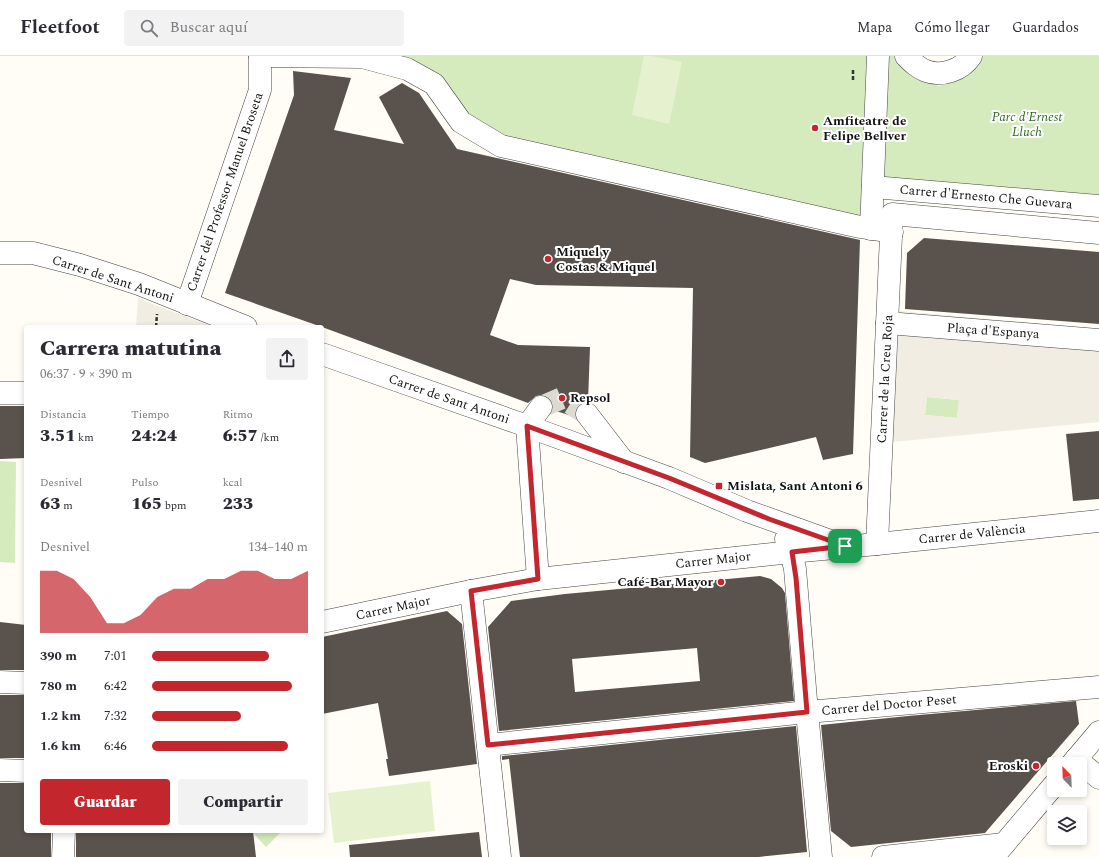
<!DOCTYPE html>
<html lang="es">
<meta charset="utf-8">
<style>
:root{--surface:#fff;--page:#f2f2f3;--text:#2b2b33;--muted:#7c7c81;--line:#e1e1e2;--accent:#c4262e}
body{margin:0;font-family:Spectral,serif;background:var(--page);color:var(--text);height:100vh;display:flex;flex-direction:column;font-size:15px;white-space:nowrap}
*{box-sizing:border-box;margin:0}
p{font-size:13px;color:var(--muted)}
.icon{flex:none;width:22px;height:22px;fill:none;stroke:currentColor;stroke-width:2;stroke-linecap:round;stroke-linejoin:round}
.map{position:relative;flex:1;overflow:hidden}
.details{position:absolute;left:24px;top:269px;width:300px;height:508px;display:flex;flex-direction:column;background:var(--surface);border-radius:4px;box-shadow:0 2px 6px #0003}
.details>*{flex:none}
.needle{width:26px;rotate:337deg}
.controls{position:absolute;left:1047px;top:701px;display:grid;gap:8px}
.controls a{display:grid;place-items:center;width:40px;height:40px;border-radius:4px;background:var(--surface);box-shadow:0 2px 6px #0003;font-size:20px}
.pin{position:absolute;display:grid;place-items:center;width:34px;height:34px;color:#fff;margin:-17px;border-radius:8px;box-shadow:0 2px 6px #0006}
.round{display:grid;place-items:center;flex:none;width:42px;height:42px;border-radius:4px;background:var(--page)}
.summary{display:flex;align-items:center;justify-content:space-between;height:68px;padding:0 16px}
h1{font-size:22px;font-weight:800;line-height:30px}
.stats{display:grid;grid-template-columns:repeat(3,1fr);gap:6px;height:68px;padding:4px 16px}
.stats div{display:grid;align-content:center}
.stats b{font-size:17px;font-weight:800}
.stats small{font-size:11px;font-weight:400}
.stats p{font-size:11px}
.chart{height:112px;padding:8px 16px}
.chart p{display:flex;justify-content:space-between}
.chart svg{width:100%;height:72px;margin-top:4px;fill:var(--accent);opacity:.7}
.action{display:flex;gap:8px;margin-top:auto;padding:8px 16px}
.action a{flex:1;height:46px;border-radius:4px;background:var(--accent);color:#fff;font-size:16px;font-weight:800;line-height:46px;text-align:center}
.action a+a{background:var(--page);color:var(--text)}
ul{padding:0 16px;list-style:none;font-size:13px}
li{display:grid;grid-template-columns:64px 48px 1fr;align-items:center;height:30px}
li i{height:10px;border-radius:5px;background:var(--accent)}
header{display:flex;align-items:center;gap:24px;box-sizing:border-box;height:56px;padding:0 20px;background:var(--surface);border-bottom:1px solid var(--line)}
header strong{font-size:19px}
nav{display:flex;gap:22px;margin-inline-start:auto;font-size:14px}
.search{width:280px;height:36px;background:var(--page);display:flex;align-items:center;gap:10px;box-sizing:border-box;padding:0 14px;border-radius:4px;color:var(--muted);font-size:15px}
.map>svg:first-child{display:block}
.green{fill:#d5ebbd}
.pitch{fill:#e6f2cf}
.plaza{fill:#f1ede2;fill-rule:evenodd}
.building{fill:#5a524d;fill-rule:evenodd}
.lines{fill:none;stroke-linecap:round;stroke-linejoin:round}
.minor-tunnel{stroke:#dbdad3;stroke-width:22;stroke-dasharray:22 11;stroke-linecap:butt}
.minor-casing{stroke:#444;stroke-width:23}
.path{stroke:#333;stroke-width:2.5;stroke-dasharray:4 2;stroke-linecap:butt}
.minor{stroke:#fff;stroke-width:22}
.route-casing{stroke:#fff;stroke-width:8}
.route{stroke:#c4262e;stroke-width:5}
.poi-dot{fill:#c4262e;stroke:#fff;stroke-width:1.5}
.labels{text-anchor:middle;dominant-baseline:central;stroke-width:4;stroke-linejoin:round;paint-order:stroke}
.park-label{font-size:13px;font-style:italic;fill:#2f6b1f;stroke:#fff}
.poi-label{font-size:13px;font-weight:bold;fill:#111;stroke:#fff;text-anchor:start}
.street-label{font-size:13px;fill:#111;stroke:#fff}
</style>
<header>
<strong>Fleetfoot</strong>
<div class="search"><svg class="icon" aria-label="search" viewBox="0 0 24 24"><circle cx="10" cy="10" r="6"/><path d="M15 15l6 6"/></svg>Buscar aquí</div>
<nav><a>Mapa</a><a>Cómo llegar</a><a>Guardados</a></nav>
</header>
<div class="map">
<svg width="1099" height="801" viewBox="0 0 1099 801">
<rect width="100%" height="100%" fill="#fffdf5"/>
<g class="green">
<polygon points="393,0 874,0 865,161 483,76"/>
<polygon points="883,0 895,0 914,22 939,30 962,22 978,10 983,0 1099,0 1099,144 878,125"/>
<polygon points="927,341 959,344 957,362 925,359"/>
<polygon points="0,405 16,406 15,507 0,506"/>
<polygon points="257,775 282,775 266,791 254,778"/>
</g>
<g class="pitch">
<polygon points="644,0 651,0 682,6 669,68 632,59"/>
<polygon points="430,725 435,775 334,787 328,737"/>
</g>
<g class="plaza">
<polygon points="138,242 157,250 215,271 136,271"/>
<path d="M888,254L1099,273V366L882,387ZM927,341L959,344L957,362L925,359Z"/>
</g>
<g class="building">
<polygon points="293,15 351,22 334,74 404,88 379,41 402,27 419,37 457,93 860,184 853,398 823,404 816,381 705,407 690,401 693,232 536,229 510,223 490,279 518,289 590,291 588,346 579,348 575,354 575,361 553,354 552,346 549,341 543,339 536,340 528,347 322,271 225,237 294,39"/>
<polygon points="924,182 1099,196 1099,268 905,253 907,197"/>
<polygon points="0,350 26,350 26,402 0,403"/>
<polygon points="1099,375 1099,443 1073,445 1066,378"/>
<path d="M760,520L771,523L782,532L785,537L794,645L499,675L488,571L511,545L565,538ZM697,592L700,625L575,636L572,603Z"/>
<polygon points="447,555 462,568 477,708 389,720 386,703 388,703 378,647 322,658 322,581"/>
<polygon points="0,566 26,569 26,614 0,614"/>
<rect x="0" y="639" width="26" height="63"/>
<polygon points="1076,645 1079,668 985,777 851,791 831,775 821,669 908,660"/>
<polygon points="796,670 807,796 758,801 520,801 509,703 502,704 502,700"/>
<polygon points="0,727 26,727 26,775 51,775 51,801 0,801"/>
<polygon points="76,775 253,775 256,801 76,801"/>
<polygon points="479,776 482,801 350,801 349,789"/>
</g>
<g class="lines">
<polyline class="minor-tunnel" points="541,351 562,342 587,358"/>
<defs>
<g id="minor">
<polyline points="260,0 362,1 407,13 434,28 461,66 501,90 860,171 892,176"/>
<path d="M906,0C912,6 918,12 926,15C942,21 962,14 971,0"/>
<polyline points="873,131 1099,150"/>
<polyline points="871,173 878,0"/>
<polyline points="0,197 33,197 80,209 139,228 246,271"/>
<polyline points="187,248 260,34 260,0"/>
<polyline points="887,267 1099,284"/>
<polyline points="322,298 527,370 669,422 747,455 839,488"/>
<polyline points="0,337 26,337"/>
<polyline points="587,358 624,406"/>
<polyline points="786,483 791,496 795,513 807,656 821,801"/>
<polyline points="877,488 892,158 1099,177"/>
<polyline points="538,523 527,370 541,351"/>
<polyline points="471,535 500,801"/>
<polyline points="322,566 471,535 538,523 791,496 877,488 1099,465"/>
<polyline points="0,626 26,627"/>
<polyline points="488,689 807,656 1099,631"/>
<polyline points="1076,703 1099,722"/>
<polyline points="1072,708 1099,676"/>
<polyline points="0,714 26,715"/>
<polyline points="994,800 1054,729"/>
<polyline points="63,801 64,775"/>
<polyline points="883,801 1004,788"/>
</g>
</defs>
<use href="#minor" class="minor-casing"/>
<g class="path">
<polyline points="853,24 853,14"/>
<polyline points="156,271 157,258"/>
</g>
<use href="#minor" class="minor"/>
</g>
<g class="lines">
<defs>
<polygon id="route" points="527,370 669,422 769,463 845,490 792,496 796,522 807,656 488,689 471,535 538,523"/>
</defs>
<use href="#route" class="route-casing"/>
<use href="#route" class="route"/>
</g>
<g class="poi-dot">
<circle cx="815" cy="72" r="4"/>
<circle cx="548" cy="203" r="4"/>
<circle cx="562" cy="342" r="4"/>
<rect x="715" y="426" width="8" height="8" rx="2"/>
<circle cx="721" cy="526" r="4"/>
<circle cx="1036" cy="710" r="4"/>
</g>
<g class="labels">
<g class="park-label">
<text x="1027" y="61">Parc d'Ernest<tspan x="1027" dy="15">Lluch</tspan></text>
</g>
<g class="poi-label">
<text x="823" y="65">Amfiteatre de<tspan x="823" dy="15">Felipe Bellver</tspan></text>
<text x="556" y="196">Miquel y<tspan x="556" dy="15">Costas &amp; Miquel</tspan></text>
<text x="570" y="342">Repsol</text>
<text x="727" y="430">Mislata, Sant Antoni 6</text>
<text x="713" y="526" text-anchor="end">Café-Bar Mayor</text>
<text x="1028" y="710" text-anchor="end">Eroski</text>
</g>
<g class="street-label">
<text transform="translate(225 136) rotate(-71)">Carrer del Professor Manuel Broseta</text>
<text transform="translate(986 141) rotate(5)">Carrer d'Ernesto Che Guevara</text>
<text transform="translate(113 223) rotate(18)">Carrer de Sant Antoni</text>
<text transform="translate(993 275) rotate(4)">Plaça d'Espanya</text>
<text transform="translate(885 323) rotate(-87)">Carrer de la Creu Roja</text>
<text transform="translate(449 343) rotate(19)">Carrer de Sant Antoni</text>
<text transform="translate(972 478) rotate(-6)">Carrer de València</text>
<text transform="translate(713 504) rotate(-6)">Carrer Major</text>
<text transform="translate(393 552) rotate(-12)">Carrer Major</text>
<text transform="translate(889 649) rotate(-5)">Carrer del Doctor Peset</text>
</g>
</g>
</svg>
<div class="controls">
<a><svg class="needle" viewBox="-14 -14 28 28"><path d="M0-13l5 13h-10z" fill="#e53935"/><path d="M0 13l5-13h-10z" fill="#7c7c81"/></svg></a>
<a><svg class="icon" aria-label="layers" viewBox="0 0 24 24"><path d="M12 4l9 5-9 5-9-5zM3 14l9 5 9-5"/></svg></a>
</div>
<div class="pin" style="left:845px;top:490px;background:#1e9e55"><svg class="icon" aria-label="arrive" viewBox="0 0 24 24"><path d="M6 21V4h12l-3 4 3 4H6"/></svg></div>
<section class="details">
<div class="summary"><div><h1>Carrera matutina</h1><p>06:37 · 9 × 390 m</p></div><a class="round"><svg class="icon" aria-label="share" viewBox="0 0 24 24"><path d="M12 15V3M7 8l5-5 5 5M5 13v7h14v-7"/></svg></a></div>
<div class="stats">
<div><p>Distancia</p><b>3.51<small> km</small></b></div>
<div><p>Tiempo</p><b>24:24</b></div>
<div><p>Ritmo</p><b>6:57<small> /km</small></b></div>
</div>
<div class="stats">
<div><p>Desnivel</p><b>63<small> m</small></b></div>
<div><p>Pulso</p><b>165<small> bpm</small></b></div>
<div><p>kcal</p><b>233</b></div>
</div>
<div class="chart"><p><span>Desnivel</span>134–140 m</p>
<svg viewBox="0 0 160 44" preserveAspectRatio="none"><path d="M0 44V6L10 6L20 11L30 22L40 38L50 38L60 33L70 22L80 17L90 17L100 11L110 11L120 6L130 6L140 11L150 11L160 6V44z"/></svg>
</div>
<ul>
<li><b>390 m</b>7:01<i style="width:75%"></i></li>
<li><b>780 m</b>6:42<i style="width:90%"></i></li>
<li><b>1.2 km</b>7:32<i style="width:57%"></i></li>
<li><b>1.6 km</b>6:46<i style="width:87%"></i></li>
</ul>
<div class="action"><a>Guardar</a><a>Compartir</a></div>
</section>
</div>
